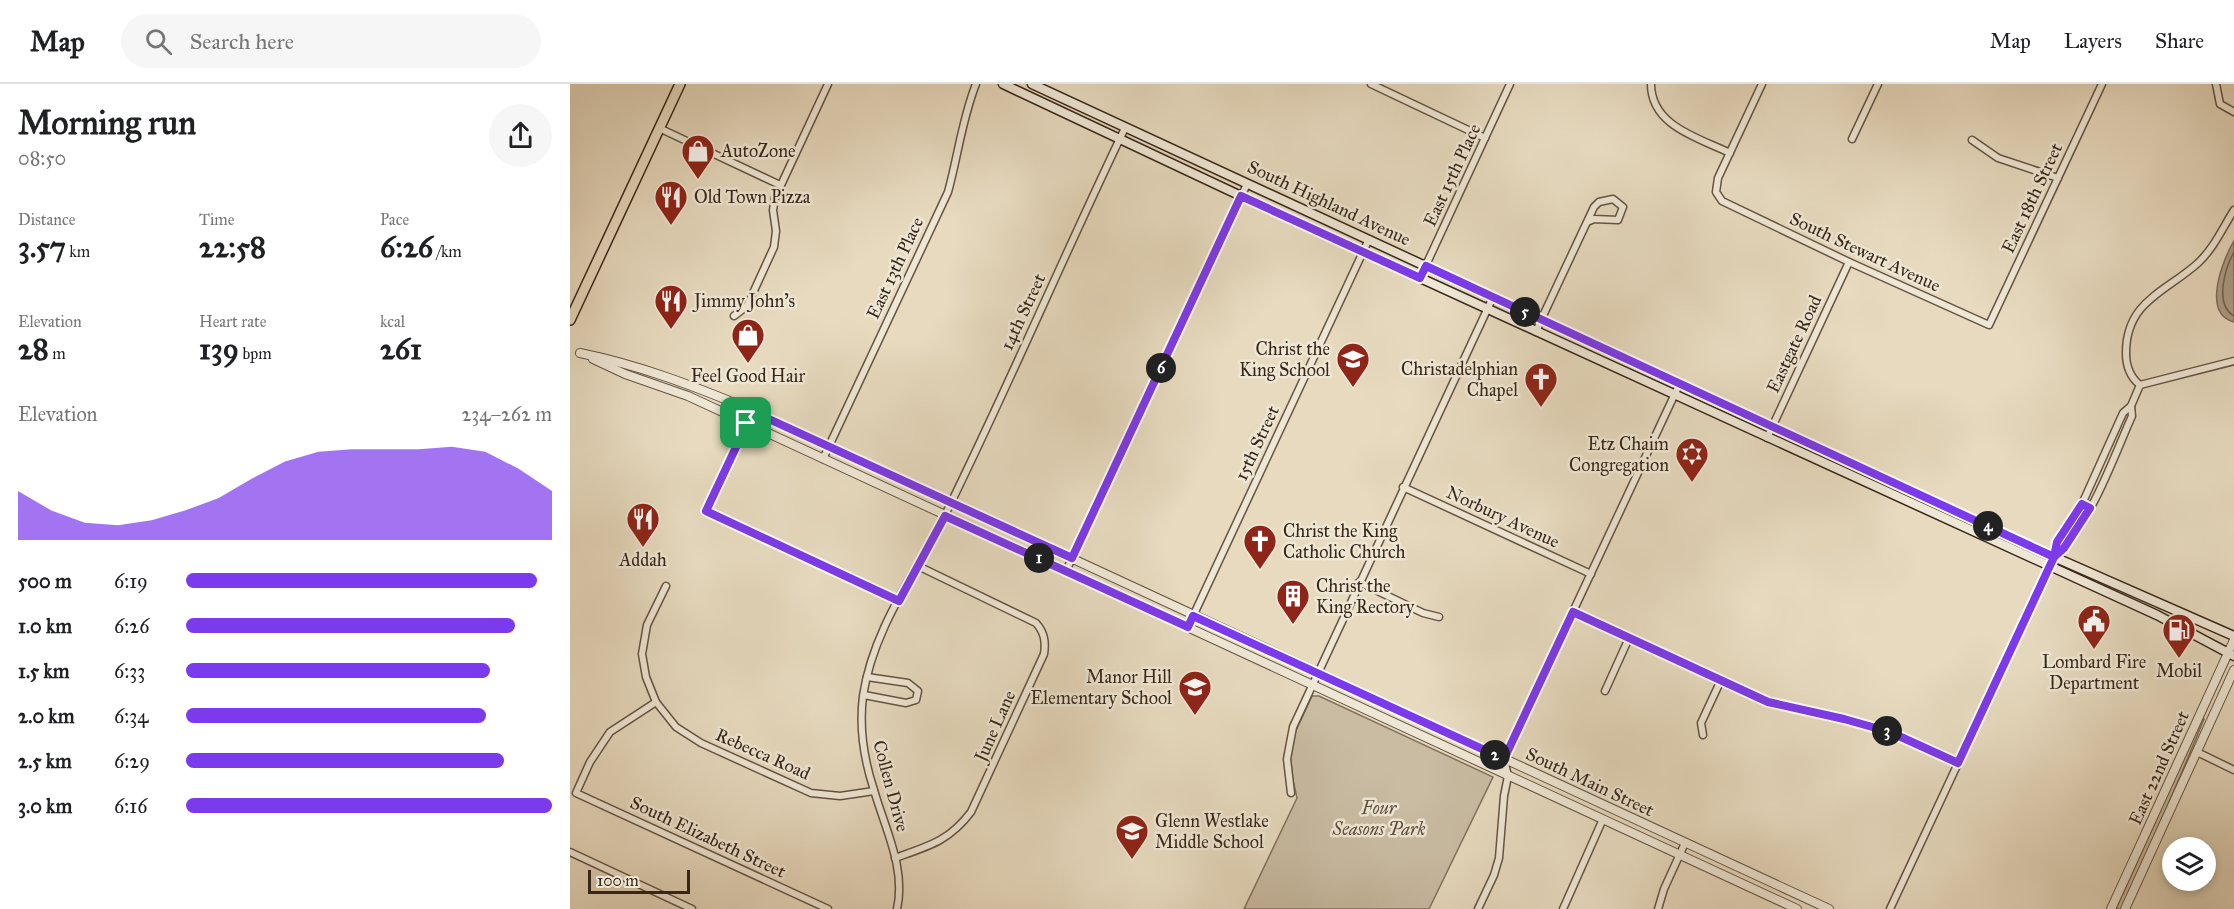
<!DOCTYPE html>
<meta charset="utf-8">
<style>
:root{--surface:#fff;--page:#f6f6f6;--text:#202124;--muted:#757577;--line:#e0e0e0;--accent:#7c3aed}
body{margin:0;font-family:"IM FELL Great Primer",serif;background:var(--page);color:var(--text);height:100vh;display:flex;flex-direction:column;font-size:22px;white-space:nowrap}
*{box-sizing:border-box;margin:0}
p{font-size:20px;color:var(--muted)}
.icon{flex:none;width:33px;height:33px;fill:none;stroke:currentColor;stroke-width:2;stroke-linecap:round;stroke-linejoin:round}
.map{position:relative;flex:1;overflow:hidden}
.side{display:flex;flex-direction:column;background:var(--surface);width:570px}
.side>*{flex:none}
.tools{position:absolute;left:1592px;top:753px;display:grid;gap:12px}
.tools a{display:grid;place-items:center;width:54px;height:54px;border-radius:50%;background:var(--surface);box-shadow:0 3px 9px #0003;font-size:30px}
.scale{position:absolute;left:18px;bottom:15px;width:102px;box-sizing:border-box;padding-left:6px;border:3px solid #382718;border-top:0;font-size:16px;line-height:21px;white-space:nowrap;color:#382718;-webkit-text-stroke:4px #efe7d5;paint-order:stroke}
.pin{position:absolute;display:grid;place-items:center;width:51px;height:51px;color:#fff;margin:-26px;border-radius:12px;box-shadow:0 3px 9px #0006}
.km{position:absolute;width:30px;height:30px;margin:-15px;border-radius:50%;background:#222;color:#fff;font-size:16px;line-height:30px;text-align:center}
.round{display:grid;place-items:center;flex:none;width:63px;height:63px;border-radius:32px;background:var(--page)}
.summary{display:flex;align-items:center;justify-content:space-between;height:102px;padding:0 18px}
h1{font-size:33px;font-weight:700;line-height:45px}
.metrics{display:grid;grid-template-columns:repeat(3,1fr);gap:9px;height:102px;padding:6px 18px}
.metrics div{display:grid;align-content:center}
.metrics b{font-size:30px;font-weight:700}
.metrics small{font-size:16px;font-weight:400}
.metrics p{font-size:16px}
.chart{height:168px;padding:12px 18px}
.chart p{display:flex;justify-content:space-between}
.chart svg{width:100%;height:108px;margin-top:6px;fill:var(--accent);opacity:.7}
ul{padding:0 18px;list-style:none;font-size:20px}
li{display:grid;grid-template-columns:96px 72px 1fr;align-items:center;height:45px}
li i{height:15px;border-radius:8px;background:var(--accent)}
header{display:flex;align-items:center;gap:36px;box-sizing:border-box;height:84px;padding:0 30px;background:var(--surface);border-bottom:2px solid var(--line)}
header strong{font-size:28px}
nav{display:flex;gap:33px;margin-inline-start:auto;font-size:21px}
.search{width:420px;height:54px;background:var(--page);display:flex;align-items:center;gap:15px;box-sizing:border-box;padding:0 21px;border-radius:33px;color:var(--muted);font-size:22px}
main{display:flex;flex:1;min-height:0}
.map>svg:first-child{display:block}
.green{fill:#c9bca3;stroke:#80725e;stroke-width:1.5}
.water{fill:#ac9d86;stroke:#7e6e5a;stroke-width:1.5}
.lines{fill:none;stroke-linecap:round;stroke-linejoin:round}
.shore{stroke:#72624f;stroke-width:1.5}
.minor-casing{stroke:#645442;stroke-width:9}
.tertiary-casing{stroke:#645442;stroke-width:10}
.secondary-casing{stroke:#382718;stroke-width:11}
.primary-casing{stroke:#382718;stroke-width:12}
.minor{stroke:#efe7d5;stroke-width:6}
.tertiary{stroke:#efe7d5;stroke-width:8}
.secondary{stroke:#efe7d5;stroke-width:8}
.primary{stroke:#e7dabf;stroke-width:9}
.route-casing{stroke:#fff;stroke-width:12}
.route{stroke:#7c3aed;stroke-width:8}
.labels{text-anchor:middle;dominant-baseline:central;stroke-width:5;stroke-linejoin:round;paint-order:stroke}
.poi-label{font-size:18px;fill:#382718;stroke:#efe7d5;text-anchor:start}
.street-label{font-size:18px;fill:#382718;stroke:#efe7d5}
.park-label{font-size:18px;font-style:italic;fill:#5c4c3b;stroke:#efe7d5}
</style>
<header>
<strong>Map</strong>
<div class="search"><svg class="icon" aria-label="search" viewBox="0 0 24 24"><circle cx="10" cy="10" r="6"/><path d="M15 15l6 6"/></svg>Search here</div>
<nav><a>Map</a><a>Layers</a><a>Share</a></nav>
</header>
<main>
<section class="side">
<div class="summary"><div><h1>Morning run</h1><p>08:50</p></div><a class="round"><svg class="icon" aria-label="share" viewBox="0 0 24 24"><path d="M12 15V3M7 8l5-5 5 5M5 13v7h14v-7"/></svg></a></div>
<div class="metrics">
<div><p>Distance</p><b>3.57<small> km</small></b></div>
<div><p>Time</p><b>22:58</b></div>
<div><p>Pace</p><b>6:26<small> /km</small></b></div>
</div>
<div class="metrics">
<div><p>Elevation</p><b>28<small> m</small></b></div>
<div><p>Heart rate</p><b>139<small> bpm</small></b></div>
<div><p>kcal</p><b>261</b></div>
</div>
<div class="chart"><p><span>Elevation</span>234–262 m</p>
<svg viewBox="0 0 160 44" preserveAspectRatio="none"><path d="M0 44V24L10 32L20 37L30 38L40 36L50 32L60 27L70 19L80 12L90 8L100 7L110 7L120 7L130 6L140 8L150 15L160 24V44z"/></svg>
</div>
<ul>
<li><b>500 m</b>6:19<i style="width:96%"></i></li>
<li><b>1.0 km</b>6:26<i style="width:90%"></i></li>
<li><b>1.5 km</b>6:33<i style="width:83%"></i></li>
<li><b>2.0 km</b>6:34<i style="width:82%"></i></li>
<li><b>2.5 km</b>6:29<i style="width:87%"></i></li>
<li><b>3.0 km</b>6:16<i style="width:100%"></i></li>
</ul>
</section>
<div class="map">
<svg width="1664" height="825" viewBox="0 0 1664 825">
<rect width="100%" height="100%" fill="#e7dabf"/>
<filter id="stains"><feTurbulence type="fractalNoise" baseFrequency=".00333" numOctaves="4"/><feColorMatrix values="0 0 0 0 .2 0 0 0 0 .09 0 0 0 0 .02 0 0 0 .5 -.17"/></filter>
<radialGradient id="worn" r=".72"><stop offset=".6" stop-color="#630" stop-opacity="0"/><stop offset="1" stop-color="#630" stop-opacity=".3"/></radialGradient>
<g class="green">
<polygon points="742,612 749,612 923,693 859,825 674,825 727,714 722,692 720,667 724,651"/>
<path d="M1632,634L1634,635C1608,699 1580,762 1551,825H1546Z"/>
</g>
<path class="water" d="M1664,157V238C1631,230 1653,175 1664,157Z"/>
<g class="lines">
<path class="shore" d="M1664,168C1655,184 1644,221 1664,232"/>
<defs>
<g id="minor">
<polyline points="801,0 915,54"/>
<path d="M1081,0C1081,42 1129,54 1160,69"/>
<polyline points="1192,0 1148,94 1146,108 1152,117 1279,178 1419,241 1532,0"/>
<polyline points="1646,0 1650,20 1664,28"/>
<polyline points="89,44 210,101"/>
<polyline points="1282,55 1308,0"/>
<polyline points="1402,56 1428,74 1488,94"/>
<polyline points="850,194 940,0"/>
<polyline points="164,232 177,222 204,163 206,147 203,126 205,114 258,0"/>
<polyline points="966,248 971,236 1024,123 1029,118 1043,115 1053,123 1048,136 1024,135 1017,138"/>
<path d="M1570,301C1560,293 1556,282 1556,269C1556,217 1596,208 1628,179C1644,164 1652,145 1664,126"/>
<polyline points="179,325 168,359 136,427 329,517"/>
<polyline points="1197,354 1279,178"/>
<path d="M253,375L378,108C388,72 392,35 406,0"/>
<polyline points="833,403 1021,490"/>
<path d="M1486,471C1523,435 1541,379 1562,332L1561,322"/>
<polyline points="496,487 677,100"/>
<polyline points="789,498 853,529 869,533"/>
<polyline points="96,502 77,541 72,570 76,593 86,618 106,643 131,659 241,709 270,712 304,707"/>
<polyline points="1003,528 1198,618 1274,635 1320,648 1388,679"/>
<polyline points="618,543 799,155"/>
<polyline points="1035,607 1059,554"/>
<polyline points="294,611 336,619 346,616 348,607 338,599 297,593"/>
<polyline points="86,618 40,648 20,678 6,709 258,825"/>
<polyline points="1133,651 1131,639 1151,596"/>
<polyline points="1627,668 1664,686"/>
<polyline points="721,709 717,675 723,643 923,213"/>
<polyline points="0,768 122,825"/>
<path d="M325,774C359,762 379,757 401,728L474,570C476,557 474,548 466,539L348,482"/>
<path d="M327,825C336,784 315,745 304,706C294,676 289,644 293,612C303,544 347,487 377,427C439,301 494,171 555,44"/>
<polyline points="908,825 924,791 929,774 934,712 938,692 934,675 1110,299"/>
<polyline points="993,825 1033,735"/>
<polyline points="1088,825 1094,805 1115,759"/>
<polyline points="1320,825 1482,478 1487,458 1512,420 1553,329 1561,322 1570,301 1664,277"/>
</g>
<g id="tertiary">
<path d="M10,269C69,281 124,302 179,325L1259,825"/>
<polyline points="23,275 55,290 118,312 1227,825"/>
<polyline points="1541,825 1664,556"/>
<polyline points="1555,825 1664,586"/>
</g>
<g id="secondary">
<polyline points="433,0 671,112 1587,531 1664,572"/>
<polyline points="462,0 1484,473 1664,552"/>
</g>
<polyline id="primary" points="0,236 110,0"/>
</defs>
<use href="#minor" class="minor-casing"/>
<use href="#tertiary" class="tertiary-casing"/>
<use href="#secondary" class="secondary-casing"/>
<use href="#primary" class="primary-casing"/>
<use href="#minor" class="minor"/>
<use href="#tertiary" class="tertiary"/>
<use href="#secondary" class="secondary"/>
<use href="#primary" class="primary"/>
</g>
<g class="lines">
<defs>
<polyline id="route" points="176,339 168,359 136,427 329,517 375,432 618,543 623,532 934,675 1003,528 1198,618 1274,635 1320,648 1388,679 1484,473 1494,464 1520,424 1512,420 1487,458 1484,473 856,182 850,194 671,112 502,474 179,326 176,339"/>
</defs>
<use href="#route" class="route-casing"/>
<use href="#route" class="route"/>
</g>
<defs>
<symbol id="shop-pin" viewBox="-11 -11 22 30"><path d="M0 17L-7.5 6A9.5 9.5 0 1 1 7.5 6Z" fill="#8f2418" stroke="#efe7d5"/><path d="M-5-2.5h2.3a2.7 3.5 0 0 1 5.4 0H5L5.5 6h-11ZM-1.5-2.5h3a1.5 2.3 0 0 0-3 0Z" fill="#fff"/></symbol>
<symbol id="restaurant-pin" viewBox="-11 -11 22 30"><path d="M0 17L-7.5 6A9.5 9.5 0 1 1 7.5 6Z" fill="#8f2418" stroke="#efe7d5"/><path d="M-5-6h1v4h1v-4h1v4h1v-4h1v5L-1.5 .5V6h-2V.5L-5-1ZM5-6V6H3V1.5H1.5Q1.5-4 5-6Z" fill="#fff"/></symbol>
<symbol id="school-pin" viewBox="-11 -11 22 30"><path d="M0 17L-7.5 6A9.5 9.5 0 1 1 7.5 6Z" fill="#8f2418" stroke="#efe7d5"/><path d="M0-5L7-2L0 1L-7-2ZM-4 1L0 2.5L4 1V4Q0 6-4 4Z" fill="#fff"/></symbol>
<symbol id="church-pin" viewBox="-11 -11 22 30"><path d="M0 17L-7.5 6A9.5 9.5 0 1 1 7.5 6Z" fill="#8f2418" stroke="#efe7d5"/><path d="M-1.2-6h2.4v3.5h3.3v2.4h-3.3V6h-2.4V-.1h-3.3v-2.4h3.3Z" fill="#fff"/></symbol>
<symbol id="synagogue-pin" viewBox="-11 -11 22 30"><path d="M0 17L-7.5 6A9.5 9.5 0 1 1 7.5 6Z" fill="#8f2418" stroke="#efe7d5"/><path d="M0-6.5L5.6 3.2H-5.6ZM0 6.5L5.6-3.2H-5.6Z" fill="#fff"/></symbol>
<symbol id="building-pin" viewBox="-11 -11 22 30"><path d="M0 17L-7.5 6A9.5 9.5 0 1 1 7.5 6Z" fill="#8f2418" stroke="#efe7d5"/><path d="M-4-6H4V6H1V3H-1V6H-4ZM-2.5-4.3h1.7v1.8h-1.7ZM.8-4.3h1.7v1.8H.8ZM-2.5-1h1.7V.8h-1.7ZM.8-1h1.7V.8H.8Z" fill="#fff"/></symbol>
<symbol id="civic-pin" viewBox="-11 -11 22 30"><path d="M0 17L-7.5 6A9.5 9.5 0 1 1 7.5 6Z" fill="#8f2418" stroke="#efe7d5"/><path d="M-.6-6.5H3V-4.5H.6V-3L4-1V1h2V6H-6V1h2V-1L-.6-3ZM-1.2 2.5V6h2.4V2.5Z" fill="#fff"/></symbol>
<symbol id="fuel-pin" viewBox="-11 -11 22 30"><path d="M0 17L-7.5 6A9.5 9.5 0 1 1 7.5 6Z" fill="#8f2418" stroke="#efe7d5"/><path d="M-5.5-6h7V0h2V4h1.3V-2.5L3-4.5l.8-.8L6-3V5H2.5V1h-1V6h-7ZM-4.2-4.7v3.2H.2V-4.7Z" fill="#fff"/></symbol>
</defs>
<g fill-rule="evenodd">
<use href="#shop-pin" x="109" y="48" width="38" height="52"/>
<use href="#restaurant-pin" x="82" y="94" width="38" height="52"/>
<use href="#restaurant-pin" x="82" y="198" width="38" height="52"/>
<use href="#shop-pin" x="159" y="232" width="38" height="52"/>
<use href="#school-pin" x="764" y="256" width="38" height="52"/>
<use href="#church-pin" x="952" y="276" width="38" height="52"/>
<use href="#synagogue-pin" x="1103" y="351" width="38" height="52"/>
<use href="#restaurant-pin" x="54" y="416" width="38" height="52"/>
<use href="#church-pin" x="671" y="438" width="38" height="52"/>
<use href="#building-pin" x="704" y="493" width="38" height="52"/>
<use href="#civic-pin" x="1505" y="518" width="38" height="52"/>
<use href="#fuel-pin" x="1590" y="527" width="38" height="52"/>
<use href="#school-pin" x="606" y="584" width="38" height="52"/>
<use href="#school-pin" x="543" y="728" width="38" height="52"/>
</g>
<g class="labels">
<g class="poi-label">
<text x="151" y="67">AutoZone</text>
<text x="124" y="113">Old Town Pizza</text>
<text x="124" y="217">Jimmy John's</text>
<text x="760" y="265" text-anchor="end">Christ the<tspan x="760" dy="21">King School</tspan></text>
<text x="948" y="285" text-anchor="end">Christadelphian<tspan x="948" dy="21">Chapel</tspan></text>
<text x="178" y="292" text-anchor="middle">Feel Good Hair</text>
<text x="1099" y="360" text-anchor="end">Etz Chaim<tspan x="1099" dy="21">Congregation</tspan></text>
<text x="713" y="447">Christ the King<tspan x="713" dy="21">Catholic Church</tspan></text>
<text x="73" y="476" text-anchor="middle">Addah</text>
<text x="746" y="502">Christ the<tspan x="746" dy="21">King Rectory</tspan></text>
<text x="1524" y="578" text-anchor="middle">Lombard Fire<tspan x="1524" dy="21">Department</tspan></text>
<text x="1609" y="587" text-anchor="middle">Mobil</text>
<text x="602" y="593" text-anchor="end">Manor Hill<tspan x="602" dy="21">Elementary School</tspan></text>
<text x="585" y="737">Glenn Westlake<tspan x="585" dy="21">Middle School</tspan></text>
</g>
<g class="street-label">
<text transform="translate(882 91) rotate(-65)">East 15th Place</text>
<text transform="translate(1462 114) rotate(-65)">East 18th Street</text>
<text transform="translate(759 119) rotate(25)">South Highland Avenue</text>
<text transform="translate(1295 168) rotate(25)">South Stewart Avenue</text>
<text transform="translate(325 184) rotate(-65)">East 13th Place</text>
<text transform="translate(453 228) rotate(-65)">14th Street</text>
<text transform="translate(1224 260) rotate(-65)">Eastgate Road</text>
<text transform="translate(687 359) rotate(-65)">15th Street</text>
<text transform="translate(933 433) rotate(25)">Norbury Avenue</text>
<text transform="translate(425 642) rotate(-66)">June Lane</text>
<text transform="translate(193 670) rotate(24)">Rebecca Road</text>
<text transform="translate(1589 684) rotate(-66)">East 22nd Street</text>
<text transform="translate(1020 698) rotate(25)">South Main Street</text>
<text transform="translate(321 702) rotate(75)">Collen Drive</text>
<text transform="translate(138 753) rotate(25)">South Elizabeth Street</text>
</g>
<g class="park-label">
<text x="809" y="724">Four<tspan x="809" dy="21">Seasons Park</tspan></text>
</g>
</g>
<rect width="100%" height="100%" filter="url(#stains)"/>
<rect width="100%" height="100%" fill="url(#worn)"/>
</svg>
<div class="tools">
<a><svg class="icon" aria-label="layers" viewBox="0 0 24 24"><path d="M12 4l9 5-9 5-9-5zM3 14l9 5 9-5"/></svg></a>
</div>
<div class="scale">100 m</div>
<div class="pin" style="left:176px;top:339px;background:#1e9e55"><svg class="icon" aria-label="arrive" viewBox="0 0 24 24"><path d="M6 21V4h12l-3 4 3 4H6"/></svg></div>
<b class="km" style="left:469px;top:474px">1</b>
<b class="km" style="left:925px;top:671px">2</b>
<b class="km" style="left:1317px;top:647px">3</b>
<b class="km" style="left:1418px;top:442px">4</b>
<b class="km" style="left:955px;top:228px">5</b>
<b class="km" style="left:591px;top:284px">6</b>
</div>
</main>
